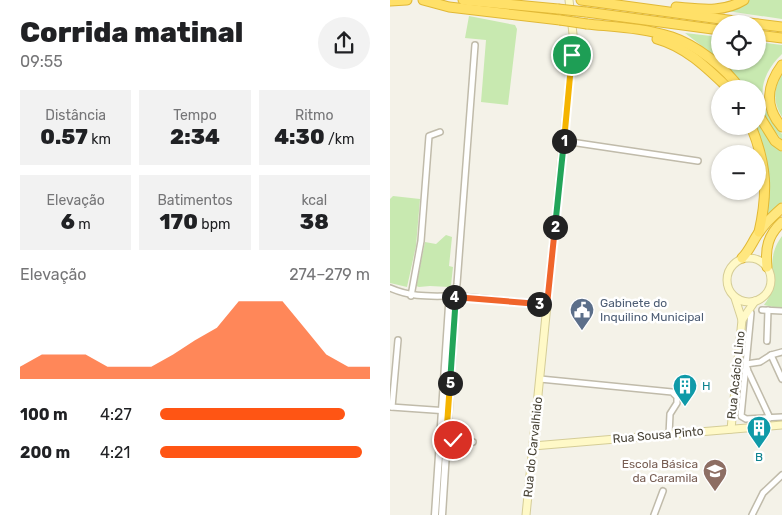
<!DOCTYPE html>
<html lang="pt">
<meta charset="utf-8">
<style>
:root{--surface:#fff;--page:#f2f2f2;--text:#202124;--muted:#757577;--accent:#ff5514}
body{margin:0;font-family:Rubik,sans-serif;background:var(--page);color:var(--text);height:100vh;display:flex;flex-direction:column;font-size:19px;white-space:nowrap}
*{box-sizing:border-box;margin:0}
p{font-size:16px;color:var(--muted)}
.icon{flex:none;width:28px;height:28px;fill:none;stroke:currentColor;stroke-width:2;stroke-linecap:round;stroke-linejoin:round}
.map{position:relative;flex:1;overflow:hidden}
.panel{display:flex;flex-direction:column;background:var(--surface);width:390px}
.panel>*{flex:none}
.tools{position:absolute;left:321px;top:15px;display:grid;gap:10px}
.tools a{display:grid;place-items:center;width:55px;height:55px;border-radius:50%;background:var(--surface);box-shadow:0 1px 4px #0004;font-size:25px}
.pin{position:absolute;display:grid;place-items:center;width:42px;height:42px;color:#fff;margin:-21px;border:2px solid #fff;border-radius:50%;box-shadow:0 1px 5px #0007}
.km{position:absolute;width:25px;height:25px;margin:-12px;border-radius:50%;background:#222;color:#fff;font-size:14px;line-height:25px;text-align:center}
.round{display:grid;place-items:center;flex:none;width:52px;height:52px;border-radius:26px;background:var(--page)}
.overview{display:flex;align-items:center;justify-content:space-between;height:85px;padding:0 20px}
h1{font-size:28px;font-weight:800;line-height:38px}
.stats{display:grid;grid-template-columns:repeat(3,1fr);gap:8px;height:85px;padding:5px 20px}
.stats div{display:grid;align-content:center;border-radius:0px;background:var(--page);text-align:center}
.stats b{font-size:21px;font-weight:800}
.stats small{font-size:14px;font-weight:400}
.stats p{font-size:14px}
.chart{height:140px;padding:10px 20px}
.chart p{display:flex;justify-content:space-between}
.chart svg{width:100%;height:90px;margin-top:5px;fill:var(--accent);opacity:.7}
ul{padding:0 20px;list-style:none;font-size:16px}
li{display:grid;grid-template-columns:80px 60px 1fr;align-items:center;height:38px}
li i{height:12px;border-radius:6px;background:var(--accent)}
main{display:flex;flex:1;min-height:0}
.map>svg:first-child{display:block}
.green{fill:#c8e9b0}
.lines{fill:none;stroke-linecap:round;stroke-linejoin:round}
.minor-casing{stroke:#c0bbaa;stroke-width:8}
.tertiary-casing{stroke:#c0bbaa;stroke-width:9}
.secondary-casing{stroke:#d5cd97;stroke-width:9}
.trunk-casing{stroke:#e1b835;stroke-width:11}
.motorway-casing{stroke:#e1b835;stroke-width:11}
.minor{stroke:#fff;stroke-width:5}
.tertiary{stroke:#fff;stroke-width:6}
.secondary{stroke:#fff9c7;stroke-width:7}
.trunk{stroke:#ffe77f;stroke-width:9}
.motorway{stroke:#ffe068;stroke-width:9}
.motorway-bridge-casing{stroke:#e1b835;stroke-width:11;stroke-linecap:butt}
.motorway-bridge{stroke:#ffe068;stroke-width:9}
.split-1-casing{stroke:#fff;stroke-width:10}
.split-2-casing{stroke:#fff;stroke-width:10}
.split-3-casing{stroke:#fff;stroke-width:10}
.split-4-casing{stroke:#fff;stroke-width:10}
.split-5-casing{stroke:#fff;stroke-width:10}
.split-6-casing{stroke:#fff;stroke-width:10}
.split-1{stroke:#f5b400;stroke-width:6}
.split-2{stroke:#22a559;stroke-width:6}
.split-3{stroke:#f0652b;stroke-width:6}
.split-4{stroke:#f0652b;stroke-width:6}
.split-5{stroke:#22a559;stroke-width:6}
.split-6{stroke:#f5b400;stroke-width:6}
.labels{text-anchor:middle;dominant-baseline:central;stroke-width:5;stroke-linejoin:round;paint-order:stroke}
.service-label{font-size:12px;fill:#4e5e75;stroke:#fff;text-anchor:start}
.street-label{font-size:12px;fill:#484336;stroke:#fff}
.culture-label{font-size:12px;fill:#0d838f;stroke:#fff;text-anchor:start}
.education-label{font-size:12px;fill:#785e54;stroke:#fff;text-anchor:end}
</style>
<main>
<section class="panel">
<div class="overview"><div><h1>Corrida matinal</h1><p>09:55</p></div><a class="round"><svg class="icon" aria-label="share" viewBox="0 0 24 24"><path d="M12 15V3M7 8l5-5 5 5M5 13v7h14v-7"/></svg></a></div>
<div class="stats">
<div><p>Distância</p><b>0.57<small> km</small></b></div>
<div><p>Tempo</p><b>2:34</b></div>
<div><p>Ritmo</p><b>4:30<small> /km</small></b></div>
</div>
<div class="stats">
<div><p>Elevação</p><b>6<small> m</small></b></div>
<div><p>Batimentos</p><b>170<small> bpm</small></b></div>
<div><p>kcal</p><b>38</b></div>
</div>
<div class="chart"><p><span>Elevação</span>274–279 m</p>
<svg viewBox="0 0 160 44" preserveAspectRatio="none"><path d="M0 44V38L10 32L20 32L30 32L40 38L50 38L60 38L70 32L80 25L90 19L100 6L110 6L120 6L130 19L140 32L150 38L160 38V44z"/></svg>
</div>
<ul>
<li><b>100 m</b>4:27<i style="width:88%"></i></li>
<li><b>200 m</b>4:21<i style="width:96%"></i></li>
</ul>
</section>
<div class="map">
<svg width="392" height="515" viewBox="0 0 392 515">
<rect width="100%" height="100%" fill="#f4f2e8"/>
<g class="green">
<polygon points="359,0 392,0 392,19 337,11 351,5"/>
<polygon points="79,16 125,25 127,29 118,105 91,102 96,40 75,38"/>
<polygon points="295,33 330,37 330,60"/>
<path d="M368,42L392,45V54C365,80 367,107 392,134V140L379,124L368,107V89H355L337,65L332,61H368Z"/>
<path d="M392,71V117C382,101 384,87 392,71Z"/>
<polygon points="368,124 380,142 392,152 392,202 375,220 365,126 368,126"/>
<polygon points="3,196 30,199 26,246 17,287 0,283 0,199"/>
<polygon points="56,235 62,237 59,266 63,267 61,285 59,287 40,286 29,287 26,286 35,242 46,244"/>
<path d="M392,236V309L374,305C392,283 372,263 392,236Z"/>
</g>
<g class="lines">
<defs>
<g id="minor">
<polyline points="174,141 308,161"/>
<path d="M0,288C23,298 40,296 64,296L67,284L85,45"/>
<polyline points="21,296 31,241 39,136 50,132"/>
<polyline points="372,310 392,311"/>
<polyline points="361,313 351,416 356,419 392,417"/>
<polyline points="377,341 378,310"/>
<polyline points="381,355 392,379"/>
<polyline points="150,379 282,392 287,397 287,403 280,414 279,435"/>
<polyline points="1,407 58,411"/>
<polyline points="2,407 8,340"/>
<polyline points="380,418 358,371 356,364 370,362 381,355 392,352"/>
<polyline points="56,439 83,442"/>
<polyline points="264,515 273,491"/>
<polyline points="362,515 373,493 392,475"/>
</g>
<g id="tertiary">
<polyline points="64,296 157,305"/>
<polyline points="45,515 59,306 64,296"/>
<polyline points="52,515 65,310 64,297"/>
</g>
<g id="secondary">
<circle cx="359" cy="280" r="22"/>
<polyline points="352,320 365,301"/>
<polyline points="341,429 352,320 345,298"/>
<polyline points="143,446 392,425"/>
<polyline points="136,515 182,55 183,34 179,0"/>
</g>
<g id="trunk">
<path d="M352,258C360,250 363,240 370,231C376,222 384,215 392,208"/>
<path d="M377,267C375,248 378,235 392,222"/>
</g>
<g id="motorway">
<polyline points="33,0 59,7 170,20"/>
<polyline points="73,0 168,9"/>
<polyline points="191,0 367,24"/>
<polyline points="0,1 17,0"/>
<path d="M286,7C310,9 333,13 354,0"/>
<polyline points="196,12 330,30"/>
<path d="M197,24C226,27 255,28 282,37C306,45 336,68 350,89"/>
<polyline points="368,24 392,27"/>
<polyline points="368,35 392,38"/>
<path d="M267,39C296,47 317,68 339,89"/>
<path d="M392,65C377,85 374,107 392,127"/>
<polyline points="368,114 385,141 392,146"/>
<path d="M361,126C377,165 378,192 369,232"/>
</g>
</defs>
<use href="#minor" class="minor-casing"/>
<use href="#tertiary" class="tertiary-casing"/>
<use href="#secondary" class="secondary-casing"/>
<use href="#trunk" class="trunk-casing"/>
<use href="#motorway" class="motorway-casing"/>
<use href="#minor" class="minor"/>
<use href="#tertiary" class="tertiary"/>
<use href="#secondary" class="secondary"/>
<use href="#trunk" class="trunk"/>
<use href="#motorway" class="motorway"/>
<defs>
<g id="motorway-bridge">
<polyline points="168,9 196,12"/>
<polyline points="170,20 197,24"/>
</g>
</defs>
<use href="#motorway-bridge" class="motorway-bridge-casing"/>
<use href="#motorway-bridge" class="motorway-bridge"/>
</g>
<g class="lines">
<defs>
<polyline id="split-1" points="174,141 182,55"/>
<polyline id="split-2" points="165,227 174,141"/>
<polyline id="split-3" points="149,304 157,305 165,227"/>
<polyline id="split-4" points="64,297 149,304"/>
<polyline id="split-5" points="60,383 65,310 64,297"/>
<polyline id="split-6" points="60,383 56,439 63,440"/>
</defs>
<use href="#split-1" class="split-1-casing"/>
<use href="#split-2" class="split-2-casing"/>
<use href="#split-3" class="split-3-casing"/>
<use href="#split-4" class="split-4-casing"/>
<use href="#split-5" class="split-5-casing"/>
<use href="#split-6" class="split-6-casing"/>
<use href="#split-1" class="split-1"/>
<use href="#split-2" class="split-2"/>
<use href="#split-3" class="split-3"/>
<use href="#split-4" class="split-4"/>
<use href="#split-5" class="split-5"/>
<use href="#split-6" class="split-6"/>
</g>
<defs>
<symbol id="civic-pin" viewBox="-11 -11 22 30"><path d="M0 17L-7.5 6A9.5 9.5 0 1 1 7.5 6Z" fill="#5c6f8a" stroke="#fff"/><path d="M-.6-6.5H3V-4.5H.6V-3L4-1V1h2V6H-6V1h2V-1L-.6-3ZM-1.2 2.5V6h2.4V2.5Z" fill="#fff"/></symbol>
<symbol id="building-pin" viewBox="-11 -11 22 30"><path d="M0 17L-7.5 6A9.5 9.5 0 1 1 7.5 6Z" fill="#0f9aa8" stroke="#fff"/><path d="M-4-6H4V6H1V3H-1V6H-4ZM-2.5-4.3h1.7v1.8h-1.7ZM.8-4.3h1.7v1.8H.8ZM-2.5-1h1.7V.8h-1.7ZM.8-1h1.7V.8H.8Z" fill="#fff"/></symbol>
<symbol id="school-pin" viewBox="-11 -11 22 30"><path d="M0 17L-7.5 6A9.5 9.5 0 1 1 7.5 6Z" fill="#8d6e63" stroke="#fff"/><path d="M0-5L7-2L0 1L-7-2ZM-4 1L0 2.5L4 1V4Q0 6-4 4Z" fill="#fff"/></symbol>
</defs>
<g fill-rule="evenodd">
<use href="#civic-pin" x="178" y="296" width="28" height="38"/>
<use href="#building-pin" x="281" y="372" width="28" height="38"/>
<use href="#building-pin" x="355" y="414" width="28" height="38"/>
<use href="#school-pin" x="311" y="457" width="28" height="38"/>
</g>
<g class="labels">
<g class="service-label">
<text x="210" y="303">Gabinete do<tspan x="210" dy="14">Inquilino Municipal</tspan></text>
</g>
<g class="street-label">
<text transform="translate(346 375) rotate(-84)">Rua Acácio Lino</text>
<text transform="translate(268 435) rotate(-5)">Rua Sousa Pinto</text>
<text transform="translate(143 447) rotate(-84)">Rua do Carvalhido</text>
</g>
<g class="culture-label">
<text x="312" y="386">H</text>
<text x="369" y="457" text-anchor="middle">B</text>
</g>
<g class="education-label">
<text x="308" y="464">Escola Básica<tspan x="308" dy="14">da Caramila</tspan></text>
</g>
</g>
</svg>
<div class="tools">
<a><svg class="icon" aria-label="locate" viewBox="0 0 24 24"><circle cx="12" cy="12" r="6"/><path d="M12 2v4M12 18v4M2 12h4M18 12h4"/></svg></a>
<a>+</a>
<a>−</a>
</div>
<div class="pin" style="left:182px;top:55px;background:#1e9e55"><svg class="icon" aria-label="arrive" viewBox="0 0 24 24"><path d="M6 21V4h12l-3 4 3 4H6"/></svg></div>
<div class="pin" style="left:63px;top:440px;background:#d93025"><svg class="icon" aria-label="check" viewBox="0 0 24 24"><path d="M5 12l5 5 9-10"/></svg></div>
<b class="km" style="left:174px;top:141px">1</b>
<b class="km" style="left:165px;top:227px">2</b>
<b class="km" style="left:149px;top:304px">3</b>
<b class="km" style="left:64px;top:297px">4</b>
<b class="km" style="left:60px;top:383px">5</b>
</div>
</main>
